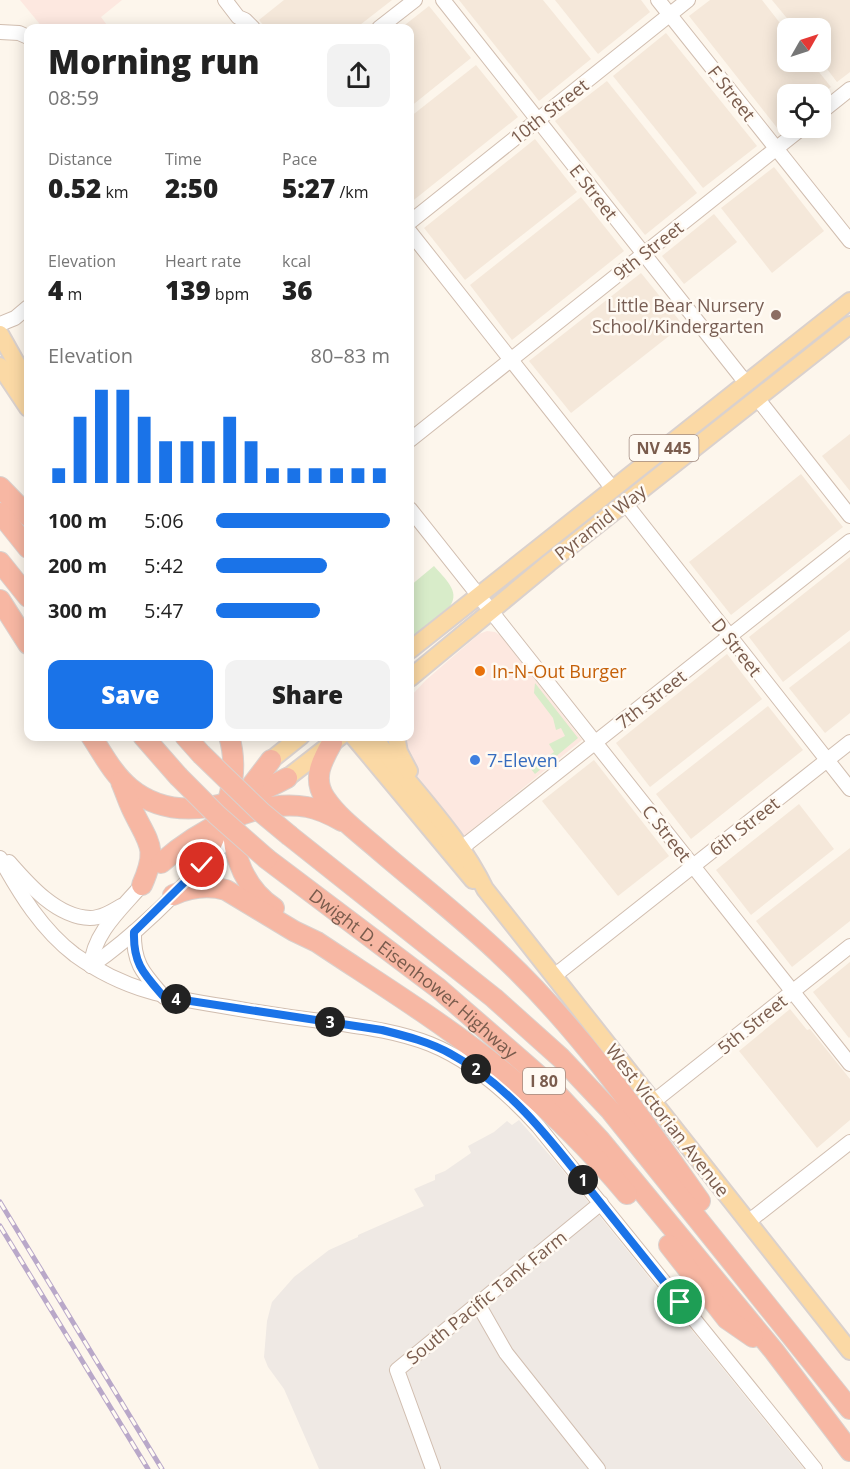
<!DOCTYPE html>
<meta charset="utf-8">
<style>
:root{--surface:#fff;--page:#f2f2f2;--text:#222;--muted:#767676;--accent:#1a73e8}
body{margin:0;font-family:"Open Sans",sans-serif;background:var(--page);color:var(--text);height:100vh;display:flex;flex-direction:column;font-size:22px;white-space:nowrap}
*{box-sizing:border-box;margin:0}
p{font-size:20px;color:var(--muted)}
.icon{flex:none;width:33px;height:33px;fill:none;stroke:currentColor;stroke-width:2;stroke-linecap:round;stroke-linejoin:round}
.map{position:relative;flex:1;overflow:hidden}
.panel{position:absolute;left:24px;top:24px;width:390px;height:717px;display:flex;flex-direction:column;background:var(--surface);border-radius:12px;box-shadow:0 3px 15px #0003}
.panel>*{flex:none}
.needle{width:39px;rotate:51deg}
.tools{position:absolute;left:777px;top:18px;display:grid;gap:12px}
.tools a{display:grid;place-items:center;width:54px;height:54px;border-radius:12px;background:var(--surface);box-shadow:0 3px 15px #0003;font-size:30px}
.pin{position:absolute;display:grid;place-items:center;width:51px;height:51px;color:#fff;margin:-26px;border:3px solid #fff;border-radius:50%;box-shadow:0 2px 6px #0007}
.km{position:absolute;width:30px;height:30px;margin:-15px;border-radius:50%;background:#222;color:#fff;font-size:16px;line-height:30px;text-align:center}
.round{display:grid;place-items:center;flex:none;width:63px;height:63px;border-radius:12px;background:var(--page)}
.summary{display:flex;align-items:center;justify-content:space-between;height:102px;padding:0 24px}
h1{font-size:33px;font-weight:800;line-height:45px}
.stats{display:grid;grid-template-columns:repeat(3,1fr);gap:9px;height:102px;padding:6px 24px}
.stats div{display:grid;align-content:center}
.stats b{font-size:26px;font-weight:800}
.stats small{font-size:16px;font-weight:400}
.stats p{font-size:16px}
.chart{height:168px;padding:12px 24px}
.chart p{display:flex;justify-content:space-between}
.chart svg{width:100%;height:108px;margin-top:6px;stroke:var(--accent);stroke-width:6}
.button{display:flex;gap:12px;margin-top:auto;padding:12px 24px}
.button a{flex:1;height:69px;border-radius:12px;background:var(--accent);color:#fff;font-size:24px;font-weight:800;line-height:69px;text-align:center}
.button a+a{background:var(--page);color:var(--text)}
ul{padding:0 24px;list-style:none;font-size:20px}
li{display:grid;grid-template-columns:96px 72px 1fr;align-items:center;height:45px}
li i{height:15px;border-radius:8px;background:var(--accent)}
.map>svg:first-child{display:block}
.residential{fill:#f5e8da}
.commercial{fill:#fde8e0}
.industrial{fill:#efe9e4}
.green{fill:#d8ecc9}
.lines{fill:none;stroke-linecap:round;stroke-linejoin:round}
.minor-casing{stroke:#d1beb0;stroke-width:16}
.major-casing{stroke:#dad1cd;stroke-width:20}
.highway-casing{stroke:#dad1cd;stroke-width:22}
.minor{stroke:#fff;stroke-width:14}
.major{stroke:#fbd9a5;stroke-width:16}
.highway{stroke:#f7b7a3;stroke-width:20}
.rail-casing{stroke:#b9a8c9;stroke-width:5}
.rail{stroke:#fffaf3;stroke-width:3;stroke-dasharray:9;stroke-linecap:butt}
.highway-bridge-casing{stroke:#dad1cd;stroke-width:22;stroke-linecap:butt}
.highway-bridge{stroke:#f7b7a3;stroke-width:20}
.route-casing{stroke:#fff;stroke-width:12}
.route{stroke:#1a73e8;stroke-width:8}
.education-dot{fill:#8d6e63;stroke:#fffaf3;stroke-width:2}
.food-dot{fill:#e8710a;stroke:#fffaf3;stroke-width:2}
.shop-dot{fill:#3f7fe0;stroke:#fffaf3;stroke-width:2}
.labels{text-anchor:middle;dominant-baseline:central;stroke-width:5;stroke-linejoin:round;paint-order:stroke}
.shield{fill:#fffaf3;stroke:#a28b7f;stroke-width:1.5}
.shield-label{font-size:16px;font-weight:bold;fill:#7a5c4d}
.street-label{font-size:18px;fill:#7a5c4d;stroke:#fffaf3}
.education-label{font-size:18px;fill:#785e54;stroke:#fffaf3;text-anchor:end}
.food-label{font-size:18px;fill:#c56008;stroke:#fffaf3;text-anchor:start}
.shop-label{font-size:18px;fill:#366cbe;stroke:#fffaf3;text-anchor:start}
</style>
<div class="map">
<svg width="850" height="1469" viewBox="0 0 850 1469">
<rect width="100%" height="100%" fill="#fdf6ec"/>
<g class="residential">
<polygon points="284,0 392,0 356,28 266,28 259,20"/>
<polygon points="459,0 543,0 591,59 539,101"/>
<polygon points="555,0 641,0 650,12 598,54"/>
<polygon points="710,0 762,0 787,32 788,62 811,62 831,87 821,95 788,94 787,122 778,129 689,16"/>
<polygon points="772,0 850,0 850,72 837,82 821,61 820,28 795,28"/>
<polygon points="429,6 471,58 410,107 410,28 401,28"/>
<polygon points="666,33 757,146 703,188 613,76"/>
<polygon points="476,65 518,117 410,203 410,117"/>
<polygon points="607,81 697,193 645,235 555,121"/>
<polygon points="535,139 577,192 465,280 424,228"/>
<polygon points="774,167 824,231 772,273 721,208"/>
<polygon points="581,197 624,251 512,340 470,285"/>
<polygon points="714,214 737,242 684,284 662,256"/>
<polygon points="641,273 683,325 571,413 529,361"/>
<polygon points="850,434 850,491 822,456"/>
<polygon points="801,474 843,527 731,615 689,562"/>
<polygon points="850,557 850,630 783,682 749,637"/>
<polygon points="850,641 850,713 825,733 789,688"/>
<polygon points="727,654 762,699 650,787 616,743"/>
<polygon points="768,706 803,750 691,839 656,794"/>
<polygon points="594,760 669,856 618,896 542,801"/>
<polygon points="799,804 834,849 751,915 716,870"/>
<polygon points="850,848 850,921 792,967 756,921"/>
<polygon points="850,962 850,1037 849,1038 813,992"/>
<polygon points="790,1009 807,1030 810,1029 850,1079 850,1120 817,1148 739,1051"/>
</g>
<g class="commercial">
<polygon points="20,0 122,0 101,17 109,28 43,28"/>
<polygon points="487,631 495,632 501,636 582,740 463,837 440,811 429,792 413,770 400,737 410,736 411,696 426,680 479,634"/>
</g>
<polygon class="industrial" points="519,1120 560,1167 804,1469 319,1469 284,1389 268,1367 264,1357 267,1321 272,1302 294,1277 329,1250 358,1237 358,1235 424,1206 414,1189 435,1180 435,1175 445,1171 471,1153 468,1146 494,1132 507,1121 512,1125"/>
<g class="green">
<path d="M434,566C444,578 461,591 450,606L410,639V586Z"/>
<polygon points="535,683 578,738 535,774 531,769 554,752 549,744 565,736 561,728 556,730 553,718 534,693"/>
</g>
<g class="lines">
<defs>
<g id="minor">
<polyline points="225,0 238,17 245,20 253,28"/>
<polyline points="443,0 746,383"/>
<polyline points="658,0 850,241"/>
<polyline points="379,28 415,0"/>
<polyline points="0,32 19,33 28,37"/>
<polyline points="820,113 850,89"/>
<polyline points="410,222 688,0"/>
<polyline points="410,232 613,489"/>
<polyline points="0,324 15,318 28,307"/>
<polyline points="757,398 850,516"/>
<polyline points="410,440 802,128"/>
<polyline points="625,503 850,789"/>
<polyline points="410,509 850,1064"/>
<polyline points="454,854 850,541"/>
<path d="M0,858C20,894 42,930 75,955C125,991 170,998 228,1007C262,1013 295,1018 328,1022C363,1027 397,1031 430,1044C472,1061 508,1093 538,1126L815,1469"/>
<path d="M9,862C29,885 57,917 90,918C101,918 111,912 121,906"/>
<path d="M134,932C133,964 144,974 164,997"/>
<path d="M91,966C93,931 126,905 146,880"/>
<path d="M91,966C146,928 191,877 237,830"/>
<polyline points="554,976 850,742"/>
<polyline points="653,1102 850,946"/>
<polyline points="748,1222 850,1142"/>
<polyline points="478,1304 506,1353 598,1469"/>
<polyline points="433,1469 397,1370 601,1203"/>
</g>
<g id="major">
<polyline points="0,334 28,384"/>
<polyline points="0,366 28,408"/>
<polyline points="410,650 850,301"/>
<polyline points="410,678 549,563 850,325"/>
<polyline points="353,736 473,880"/>
<path d="M373,736C410,788 457,831 485,889L850,1351"/>
<polyline points="396,736 399,752 409,771"/>
<polyline points="271,760 301,736"/>
<polyline points="287,778 341,736"/>
</g>
<g id="highway">
<polyline points="0,487 28,516"/>
<polyline points="0,513 28,548"/>
<polyline points="0,562 28,597"/>
<polyline points="0,600 28,644"/>
<path d="M91,736C103,754 113,774 130,788C177,827 240,803 287,778"/>
<polyline points="143,736 178,776"/>
<polyline points="185,736 201,754"/>
<path d="M332,743C322,761 312,778 325,798C339,819 362,835 380,851C422,887 465,920 504,958C580,1030 640,1116 700,1201"/>
<path d="M271,760C261,774 249,787 241,802C223,839 241,886 274,908"/>
<path d="M121,782C125,791 128,801 132,809C148,843 159,847 142,885"/>
<polyline points="290,836 494,998 561,1058 611,1111 850,1409"/>
<path id="s1" d="M267,859L438,988L545,1081L600,1140L774,1351L850,1451"/>
<path d="M161,863C197,831 257,798 307,807C320,809 331,815 342,821"/>
<path d="M202,865C220,824 243,783 229,736"/>
<path d="M173,895C191,887 208,885 226,890L294,931L317,942C374,980 432,1016 486,1058C538,1098 585,1144 627,1194"/>
<polyline points="669,1245 727,1319 753,1337"/>
</g>
</defs>
<use href="#minor" class="minor-casing"/>
<use href="#major" class="major-casing"/>
<use href="#highway" class="highway-casing"/>
<use href="#minor" class="minor"/>
<use href="#major" class="major"/>
<use href="#highway" class="highway"/>
<defs>
<g id="rail">
<polyline points="0,1202 162,1469"/>
<polyline points="0,1226 148,1469"/>
</g>
</defs>
<use href="#rail" class="rail-casing"/>
<use href="#rail" class="rail"/>
<defs>
<g id="highway-bridge">
<polyline points="201,754 261,812 290,836"/>
<polyline points="178,776 217,815 267,859"/>
</g>
</defs>
<use href="#highway-bridge" class="highway-bridge-casing"/>
<use href="#highway-bridge" class="highway-bridge"/>
</g>
<g class="lines">
<defs>
<path id="route" d="M202,865L134,932C133,964 144,974 164,997L382,1030C406,1036 430,1042 451,1054C510,1086 550,1139 591,1191C621,1228 650,1265 680,1302"/>
</defs>
<use href="#route" class="route-casing"/>
<use href="#route" class="route"/>
</g>
<circle class="education-dot" cx="776" cy="315" r="6"/>
<circle class="food-dot" cx="480" cy="671" r="6"/>
<circle class="shop-dot" cx="475" cy="760" r="6"/>
<g class="labels">
<g class="shield">
<rect x="629.5" y="435" width="69" height="26" rx="4.5"/>
<rect x="523" y="1068" width="42" height="26" rx="4.5"/>
</g>
<g class="shield-label">
<text x="664" y="448">NV 445</text>
<text x="544" y="1081">I 80</text>
</g>
<g class="street-label">
<text transform="translate(732 93) rotate(52)">F Street</text>
<text transform="translate(549 111) rotate(-38)">10th Street</text>
<text transform="translate(594 192) rotate(52)">E Street</text>
<text transform="translate(648 250) rotate(-38)">9th Street</text>
<text transform="translate(600 522) rotate(-38)">Pyramid Way</text>
<text transform="translate(737 647) rotate(52)">D Street</text>
<text transform="translate(651 699) rotate(-38)">7th Street</text>
<text transform="translate(744 826) rotate(-38)">6th Street</text>
<text transform="translate(667 833) rotate(52)">C Street</text>
<text stroke="none"><textPath href="#s1" startOffset="186">Dwight D. Eisenhower Highway</textPath></text>
<text transform="translate(752 1024) rotate(-39)">5th Street</text>
<text transform="translate(668 1120) rotate(52)">West Victorian Avenue</text>
<text transform="translate(486 1297) rotate(-39)">South Pacific Tank Farm</text>
</g>
<g class="education-label">
<text x="764" y="305">Little Bear Nursery<tspan x="764" dy="21">School/Kindergarten</tspan></text>
</g>
<g class="food-label">
<text x="492" y="671">In-N-Out Burger</text>
</g>
<g class="shop-label">
<text x="487" y="760">7-Eleven</text>
</g>
</g>
</svg>
<div class="tools">
<a><svg class="needle" viewBox="-14 -14 28 28"><path d="M0-13l5 13h-10z" fill="#e53935"/><path d="M0 13l5-13h-10z" fill="#767676"/></svg></a>
<a><svg class="icon" aria-label="locate" viewBox="0 0 24 24"><circle cx="12" cy="12" r="6"/><path d="M12 2v4M12 18v4M2 12h4M18 12h4"/></svg></a>
</div>
<div class="pin" style="left:680px;top:1302px;background:#1e9e55"><svg class="icon" aria-label="arrive" viewBox="0 0 24 24"><path d="M6 21V4h12l-3 4 3 4H6"/></svg></div>
<div class="pin" style="left:202px;top:865px;background:#d93025"><svg class="icon" aria-label="check" viewBox="0 0 24 24"><path d="M5 12l5 5 9-10"/></svg></div>
<b class="km" style="left:583px;top:1180px">1</b>
<b class="km" style="left:476px;top:1069px">2</b>
<b class="km" style="left:330px;top:1022px">3</b>
<b class="km" style="left:176px;top:999px">4</b>
<section class="panel">
<div class="summary"><div><h1>Morning run</h1><p>08:59</p></div><a class="round"><svg class="icon" aria-label="share" viewBox="0 0 24 24"><path d="M12 15V3M7 8l5-5 5 5M5 13v7h14v-7"/></svg></a></div>
<div class="stats">
<div><p>Distance</p><b>0.52<small> km</small></b></div>
<div><p>Time</p><b>2:50</b></div>
<div><p>Pace</p><b>5:27<small> /km</small></b></div>
</div>
<div class="stats">
<div><p>Elevation</p><b>4<small> m</small></b></div>
<div><p>Heart rate</p><b>139<small> bpm</small></b></div>
<div><p>kcal</p><b>36</b></div>
</div>
<div class="chart"><p><span>Elevation</span>80–83 m</p>
<svg viewBox="0 0 160 44" preserveAspectRatio="none"><path d="M5 44V38M15 44V17M25 44V6M35 44V6M45 44V17M55 44V27M65 44V27M75 44V27M85 44V17M95 44V27M105 44V38M115 44V38M125 44V38M135 44V38M145 44V38M155 44V38"/></svg>
</div>
<ul>
<li><b>100 m</b>5:06<i style="width:100%"></i></li>
<li><b>200 m</b>5:42<i style="width:64%"></i></li>
<li><b>300 m</b>5:47<i style="width:60%"></i></li>
</ul>
<div class="button"><a>Save</a><a>Share</a></div>
</section>
</div>
